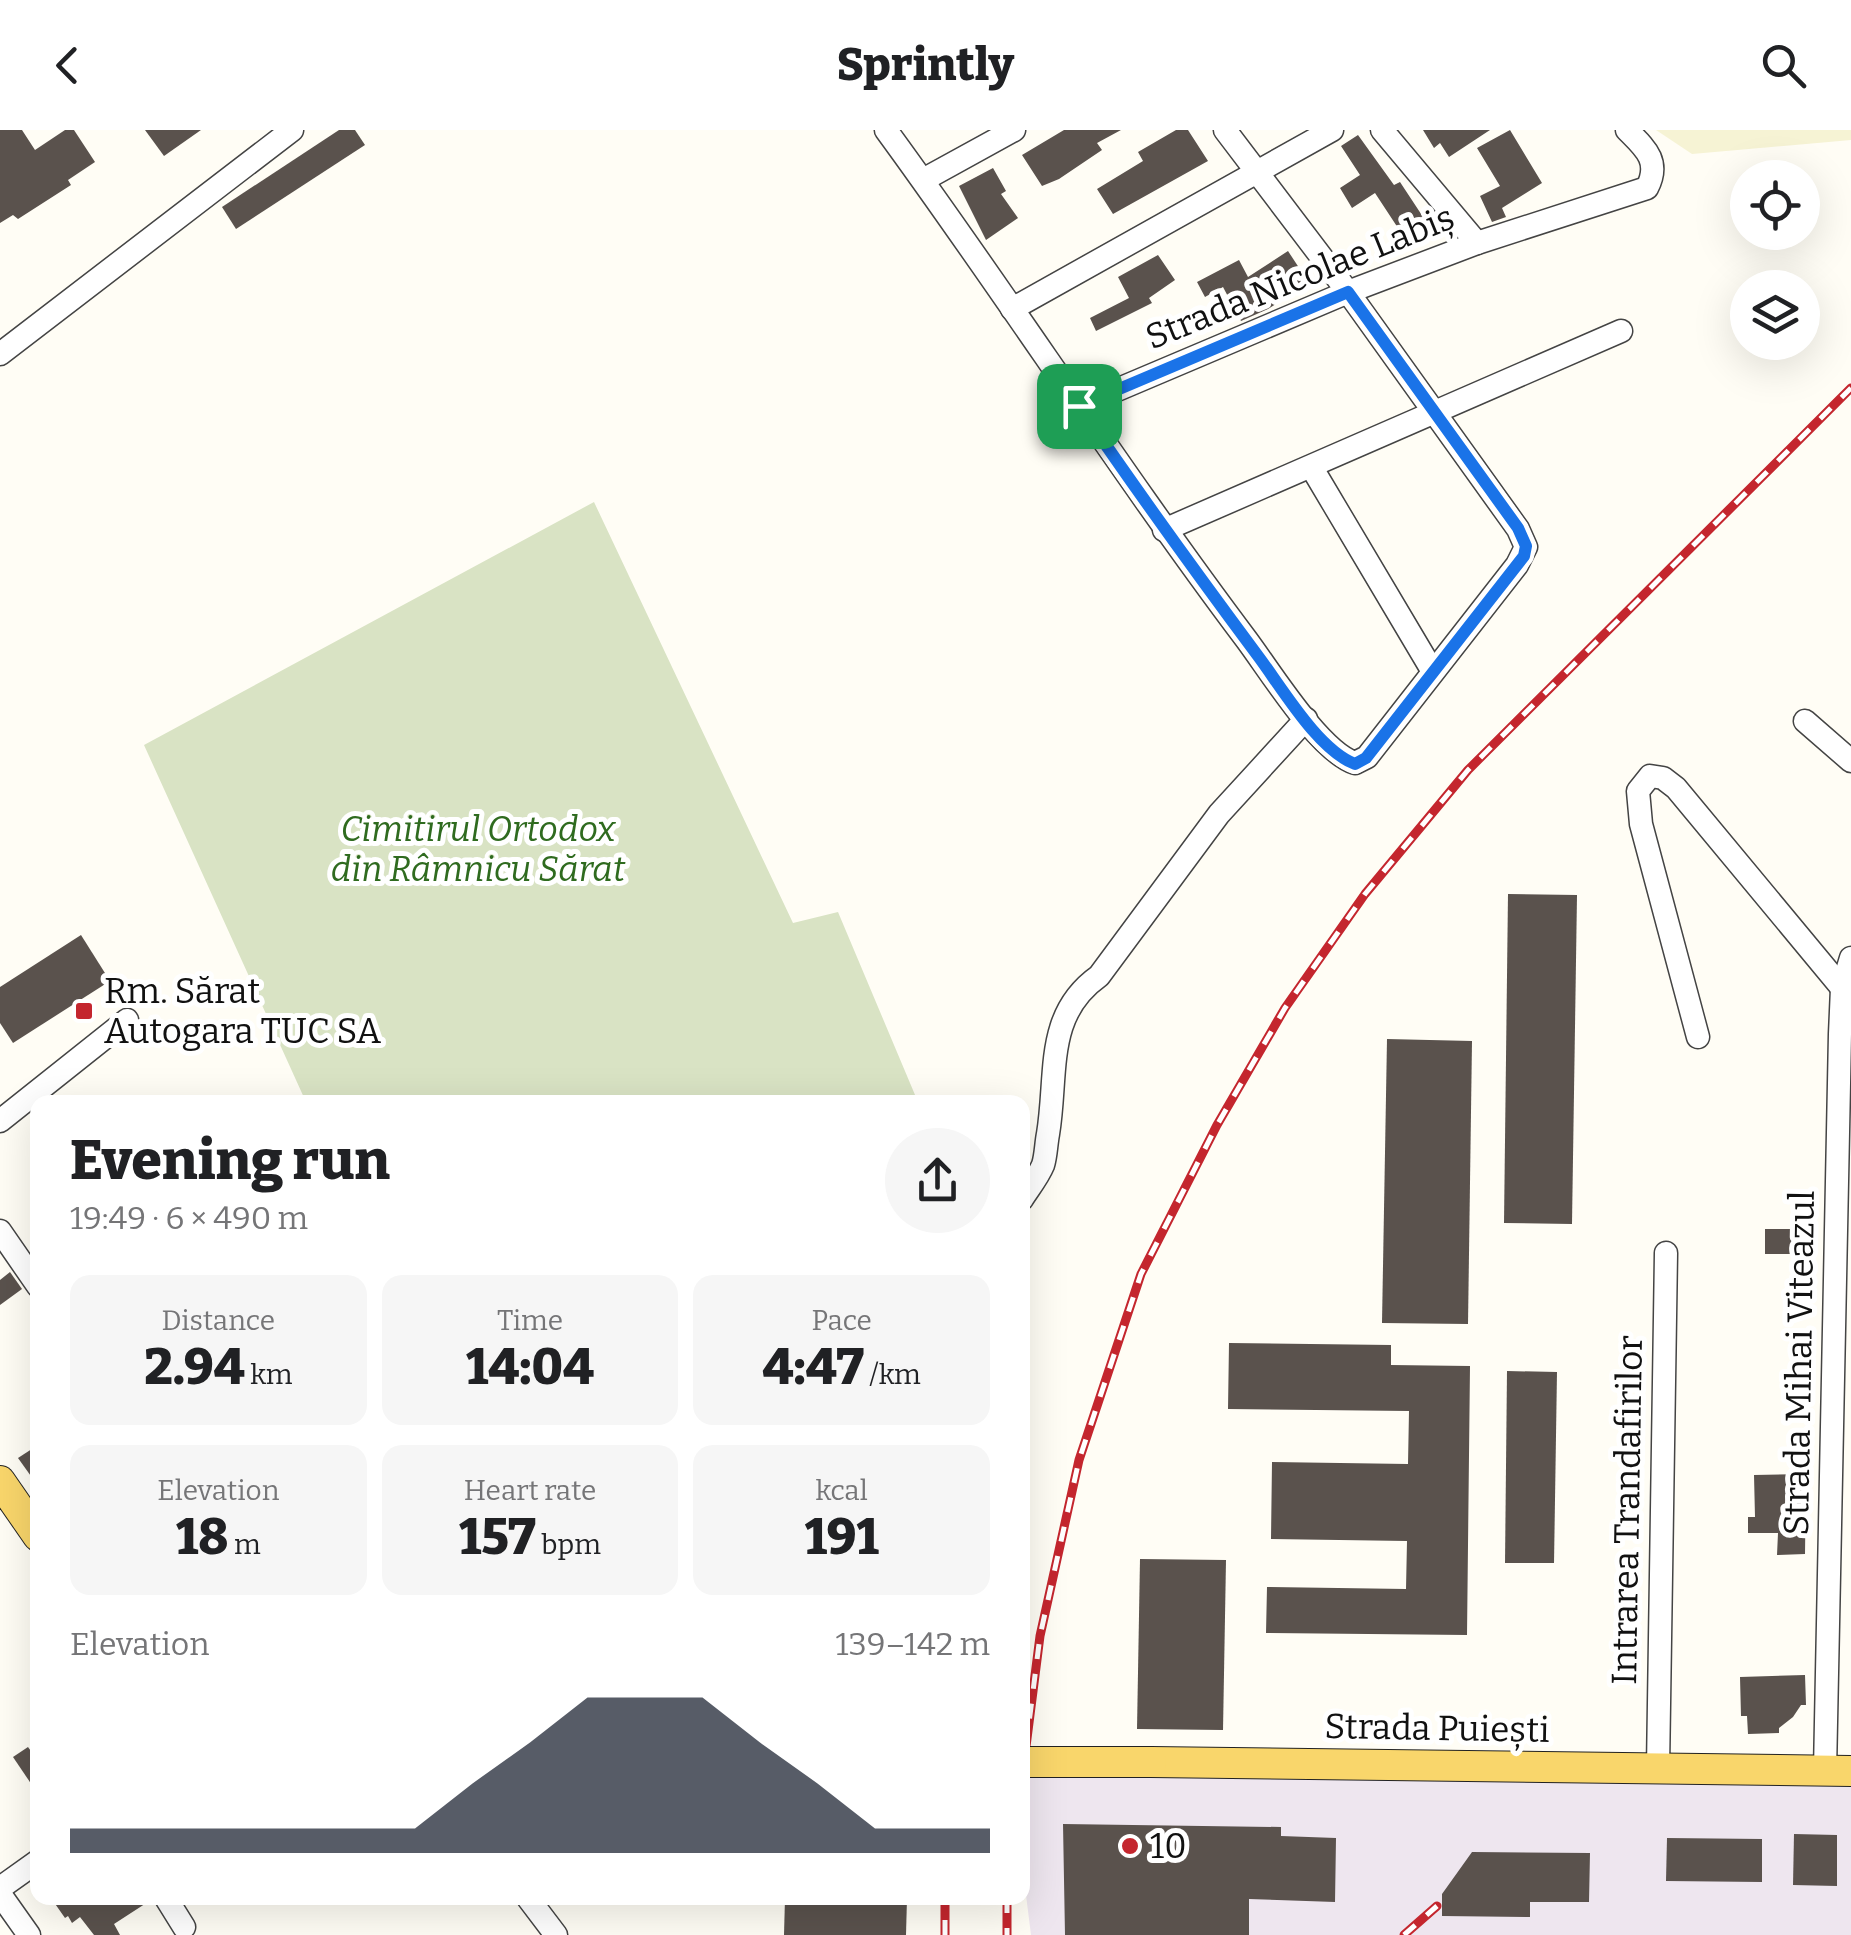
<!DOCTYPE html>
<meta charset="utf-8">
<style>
:root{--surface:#fff;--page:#f6f6f6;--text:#202124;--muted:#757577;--accent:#111827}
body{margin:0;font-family:Bitter,serif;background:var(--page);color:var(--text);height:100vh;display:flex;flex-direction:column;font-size:38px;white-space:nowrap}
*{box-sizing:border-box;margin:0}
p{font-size:32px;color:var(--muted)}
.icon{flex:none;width:55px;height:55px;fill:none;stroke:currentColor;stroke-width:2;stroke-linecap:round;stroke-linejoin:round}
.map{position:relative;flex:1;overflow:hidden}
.panel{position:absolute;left:30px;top:965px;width:1000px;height:810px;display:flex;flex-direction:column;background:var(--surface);border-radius:20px;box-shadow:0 10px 40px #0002}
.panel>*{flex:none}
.tools{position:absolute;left:1730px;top:30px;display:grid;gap:20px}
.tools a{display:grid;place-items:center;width:90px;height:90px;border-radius:50%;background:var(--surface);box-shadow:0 10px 40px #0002;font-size:50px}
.pin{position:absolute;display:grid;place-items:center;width:85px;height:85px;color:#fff;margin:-42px;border-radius:20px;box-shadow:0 5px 15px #0006}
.round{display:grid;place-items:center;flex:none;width:105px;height:105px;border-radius:52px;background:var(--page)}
.summary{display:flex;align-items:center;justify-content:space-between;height:170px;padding:0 40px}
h1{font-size:55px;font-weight:800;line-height:75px}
.figures{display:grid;grid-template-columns:repeat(3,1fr);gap:15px;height:170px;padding:10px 40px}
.figures div{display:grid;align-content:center;border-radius:20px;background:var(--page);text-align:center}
.figures b{font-size:50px;font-weight:800}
.figures small{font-size:28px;font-weight:400}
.figures p{font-size:28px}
.chart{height:280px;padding:20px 40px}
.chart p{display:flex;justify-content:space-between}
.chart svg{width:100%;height:180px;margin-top:10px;fill:var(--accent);opacity:.7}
header{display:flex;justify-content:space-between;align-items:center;height:130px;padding:0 40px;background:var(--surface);font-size:45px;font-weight:800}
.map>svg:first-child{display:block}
.industrial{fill:#eee6ef}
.farmland{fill:#f6f3d4}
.cemetery{fill:#d9e3c4}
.building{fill:#5a524d}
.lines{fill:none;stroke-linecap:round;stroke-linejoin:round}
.minor-casing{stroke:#444;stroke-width:25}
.major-casing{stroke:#222;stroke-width:32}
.minor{stroke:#fff;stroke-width:22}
.major{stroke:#f9d66b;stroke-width:30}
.rail-casing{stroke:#c4262e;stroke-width:9}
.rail{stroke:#fff;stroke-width:5;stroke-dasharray:15;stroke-linecap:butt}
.major-bridge-casing{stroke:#222;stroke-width:32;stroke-linecap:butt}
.major-bridge{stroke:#f9d66b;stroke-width:30}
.route-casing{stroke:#fff;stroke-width:20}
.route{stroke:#1a73e8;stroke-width:12}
.poi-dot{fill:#c4262e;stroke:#fff;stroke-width:4}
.labels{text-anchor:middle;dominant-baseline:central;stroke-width:10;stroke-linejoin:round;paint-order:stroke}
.street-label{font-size:35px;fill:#111;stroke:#fff}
.park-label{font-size:35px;font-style:italic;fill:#2f6b1f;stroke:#fff}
.poi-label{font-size:35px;fill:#111;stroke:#fff;text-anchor:start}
</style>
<header><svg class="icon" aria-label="back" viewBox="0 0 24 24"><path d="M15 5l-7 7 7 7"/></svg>Sprintly<svg class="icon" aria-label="search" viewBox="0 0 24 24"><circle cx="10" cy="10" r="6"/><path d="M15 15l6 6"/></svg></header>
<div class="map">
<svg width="1851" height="1805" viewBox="0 0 1851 1805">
<rect width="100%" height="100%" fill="#fffdf5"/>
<polygon class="industrial" points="1022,1621 1851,1633 1851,1805 1031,1805 1022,1733"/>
<polygon class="farmland" points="1656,0 1851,0 1851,10 1692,24"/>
<polygon class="cemetery" points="594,372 793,793 838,782 918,972 306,972 144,615"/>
<g class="building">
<polygon points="0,0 22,0 35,20 65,0 74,0 95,32 68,50 71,55 18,89 13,85 0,93"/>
<polygon points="145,0 201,0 164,26"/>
<polygon points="339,0 355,0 365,15 236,99 222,77"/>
<polygon points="1064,0 1121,0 1097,13 1102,20 1059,49 1042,56 1022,25"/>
<polygon points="1176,0 1188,0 1208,31 1113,84 1097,59 1143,31 1138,22"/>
<polygon points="1423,0 1490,0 1449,27 1440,13 1434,18"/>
<polygon points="1510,0 1542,53 1502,78 1506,87 1492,92 1480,66 1500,56 1477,18"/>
<polygon points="1358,5 1394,55 1400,52 1431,99 1412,111 1402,94 1398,98 1375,63 1352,78 1340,58 1360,45 1341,16"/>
<polygon points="993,38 1006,61 1001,64 1018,88 986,110 959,56"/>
<polygon points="1288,121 1309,153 1268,179 1241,191 1223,157 1205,167 1197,152 1239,130 1248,147"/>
<polygon points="1158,125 1175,150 1149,168 1152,173 1096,201 1090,188 1129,168 1118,147"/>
<polygon points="1508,764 1577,765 1572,1094 1504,1093"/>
<polygon points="81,805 110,851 13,913 0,893 0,857"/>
<polygon points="1387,909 1472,911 1468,1194 1382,1193"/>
<rect x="1765" y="1099" width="44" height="25"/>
<polygon points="10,1142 22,1159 0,1175 0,1150"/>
<polygon points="1229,1213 1391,1215 1391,1235 1470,1236 1467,1505 1266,1503 1267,1457 1406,1459 1407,1411 1271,1409 1272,1332 1408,1334 1409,1281 1228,1279"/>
<polygon points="1507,1241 1557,1242 1554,1433 1505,1433"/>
<polygon points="38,1315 38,1356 18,1328"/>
<polygon points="1806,1344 1805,1424 1777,1425 1778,1403 1748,1403 1748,1387 1755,1387 1754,1345"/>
<polygon points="1140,1429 1226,1430 1223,1600 1137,1599"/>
<polygon points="1805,1545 1806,1575 1801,1575 1793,1587 1779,1598 1779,1603 1748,1604 1747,1586 1741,1586 1740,1547"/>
<polygon points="28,1617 38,1631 38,1664 13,1627"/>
<polygon points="1063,1694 1281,1697 1281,1706 1336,1708 1335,1772 1249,1769 1249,1805 1065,1805"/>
<polygon points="1794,1704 1837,1705 1837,1756 1793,1755"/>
<polygon points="1667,1708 1762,1709 1762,1752 1666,1751"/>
<polygon points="1472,1722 1590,1723 1589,1772 1530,1772 1530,1787 1442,1786 1442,1764"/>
<polygon points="51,1768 151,1768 151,1770 114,1794 120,1805 94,1805 80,1787 72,1793 68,1786 65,1788"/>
<polygon points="785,1768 907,1768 906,1805 784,1805"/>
</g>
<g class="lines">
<defs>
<g id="minor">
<path d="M886,0C1009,168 1121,343 1246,509C1270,541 1319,621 1355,633L1367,627L1517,435L1526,417L1518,399L1348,162L1225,0"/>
<polyline points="1382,0 1477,113"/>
<polyline points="923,50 1014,0"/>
<polyline points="1012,179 1332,0"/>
<polyline points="0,224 292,0"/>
<path d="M1079,276L1348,162L1477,113L1647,58C1661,31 1645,18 1627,0"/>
<polyline points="1312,338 1432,540"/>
<polyline points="1164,400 1621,201"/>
<polyline points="1805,591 1851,631"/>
<polyline points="1698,907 1641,694 1638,661 1650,646 1663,648 1676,658 1842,858"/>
<polyline points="0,991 127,890"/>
<path d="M1022,1069C1029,1058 1038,1047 1043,1035C1046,1026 1046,1014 1048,1004C1058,944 1044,885 1099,846L1219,684L1306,589"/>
<polyline points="0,1101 38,1156"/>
<polyline points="1658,1638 1666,1123"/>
<polyline points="1825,1641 1840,904 1842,858 1851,828"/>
<polyline points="0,1758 38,1731"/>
<polyline points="0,1764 29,1805"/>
<polyline points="166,1768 184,1797"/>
<polyline points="528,1768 556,1805"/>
</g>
<g id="major">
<polyline points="0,1351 38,1406"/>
<polyline points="1151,1632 1851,1641"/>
</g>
</defs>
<use href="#minor" class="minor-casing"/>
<use href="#major" class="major-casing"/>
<use href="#minor" class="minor"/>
<use href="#major" class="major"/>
<defs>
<g id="rail">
<polyline points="1022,1648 1040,1506 1079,1330 1141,1144 1217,995 1285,878 1365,764 1468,640 1851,258"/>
<polyline points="1007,1768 1007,1805"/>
<polyline points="945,1805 945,1768"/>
<polyline points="1404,1805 1437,1776"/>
</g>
</defs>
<use href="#rail" class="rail-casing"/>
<use href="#rail" class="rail"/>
<defs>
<polyline id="major-bridge" points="1022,1632 1151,1632"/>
</defs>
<use href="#major-bridge" class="major-bridge-casing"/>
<use href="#major-bridge" class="major-bridge"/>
</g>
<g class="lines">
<defs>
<path id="route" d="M1348,162L1518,398L1526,416L1524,426L1366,628L1355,634C1318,620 1282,558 1258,526C1197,444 1137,361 1079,276Z"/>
</defs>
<use href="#route" class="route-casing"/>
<use href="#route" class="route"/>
</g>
<g class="poi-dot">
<rect x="74" y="871" width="20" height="20" rx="5"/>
<circle cx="1130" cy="1716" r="10"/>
</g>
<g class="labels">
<g class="street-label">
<text transform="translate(1300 147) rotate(-22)">Strada Nicolae Labiș</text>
<text transform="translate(1799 1233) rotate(-89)">Strada Mihai Viteazul</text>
<text transform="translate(1627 1380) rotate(-89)">Intrarea Trandafirilor</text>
<text transform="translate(1437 1598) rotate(1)">Strada Puiești</text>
</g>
<g class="park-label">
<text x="478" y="699">Cimitirul Ortodox<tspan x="478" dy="40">din Râmnicu Sărat</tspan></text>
</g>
<g class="poi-label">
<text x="104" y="861">Rm. Sărat<tspan x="104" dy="40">Autogara TUC SA</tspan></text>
<text x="1150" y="1716">10</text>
</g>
</g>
</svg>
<div class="tools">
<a><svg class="icon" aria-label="locate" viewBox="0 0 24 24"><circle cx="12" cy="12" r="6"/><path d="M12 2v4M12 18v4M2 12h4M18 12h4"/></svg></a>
<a><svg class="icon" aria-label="layers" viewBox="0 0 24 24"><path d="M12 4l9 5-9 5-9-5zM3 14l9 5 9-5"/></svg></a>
</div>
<div class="pin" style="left:1079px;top:276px;background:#1e9e55"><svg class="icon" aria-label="arrive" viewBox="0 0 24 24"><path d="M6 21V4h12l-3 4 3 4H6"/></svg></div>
<section class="panel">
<div class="summary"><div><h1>Evening run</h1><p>19:49 · 6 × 490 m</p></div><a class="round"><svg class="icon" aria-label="share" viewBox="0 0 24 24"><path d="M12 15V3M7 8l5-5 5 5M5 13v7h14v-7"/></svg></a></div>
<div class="figures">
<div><p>Distance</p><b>2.94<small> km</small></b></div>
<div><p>Time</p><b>14:04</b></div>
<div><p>Pace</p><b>4:47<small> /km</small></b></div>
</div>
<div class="figures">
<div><p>Elevation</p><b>18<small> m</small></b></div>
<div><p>Heart rate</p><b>157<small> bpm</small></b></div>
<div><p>kcal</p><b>191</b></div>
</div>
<div class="chart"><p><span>Elevation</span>139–142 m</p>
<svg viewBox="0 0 160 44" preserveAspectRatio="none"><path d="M0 44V38L10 38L20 38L30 38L40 38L50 38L60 38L70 27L80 17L90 6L100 6L110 6L120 17L130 27L140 38L150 38L160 38V44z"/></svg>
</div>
</section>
</div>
